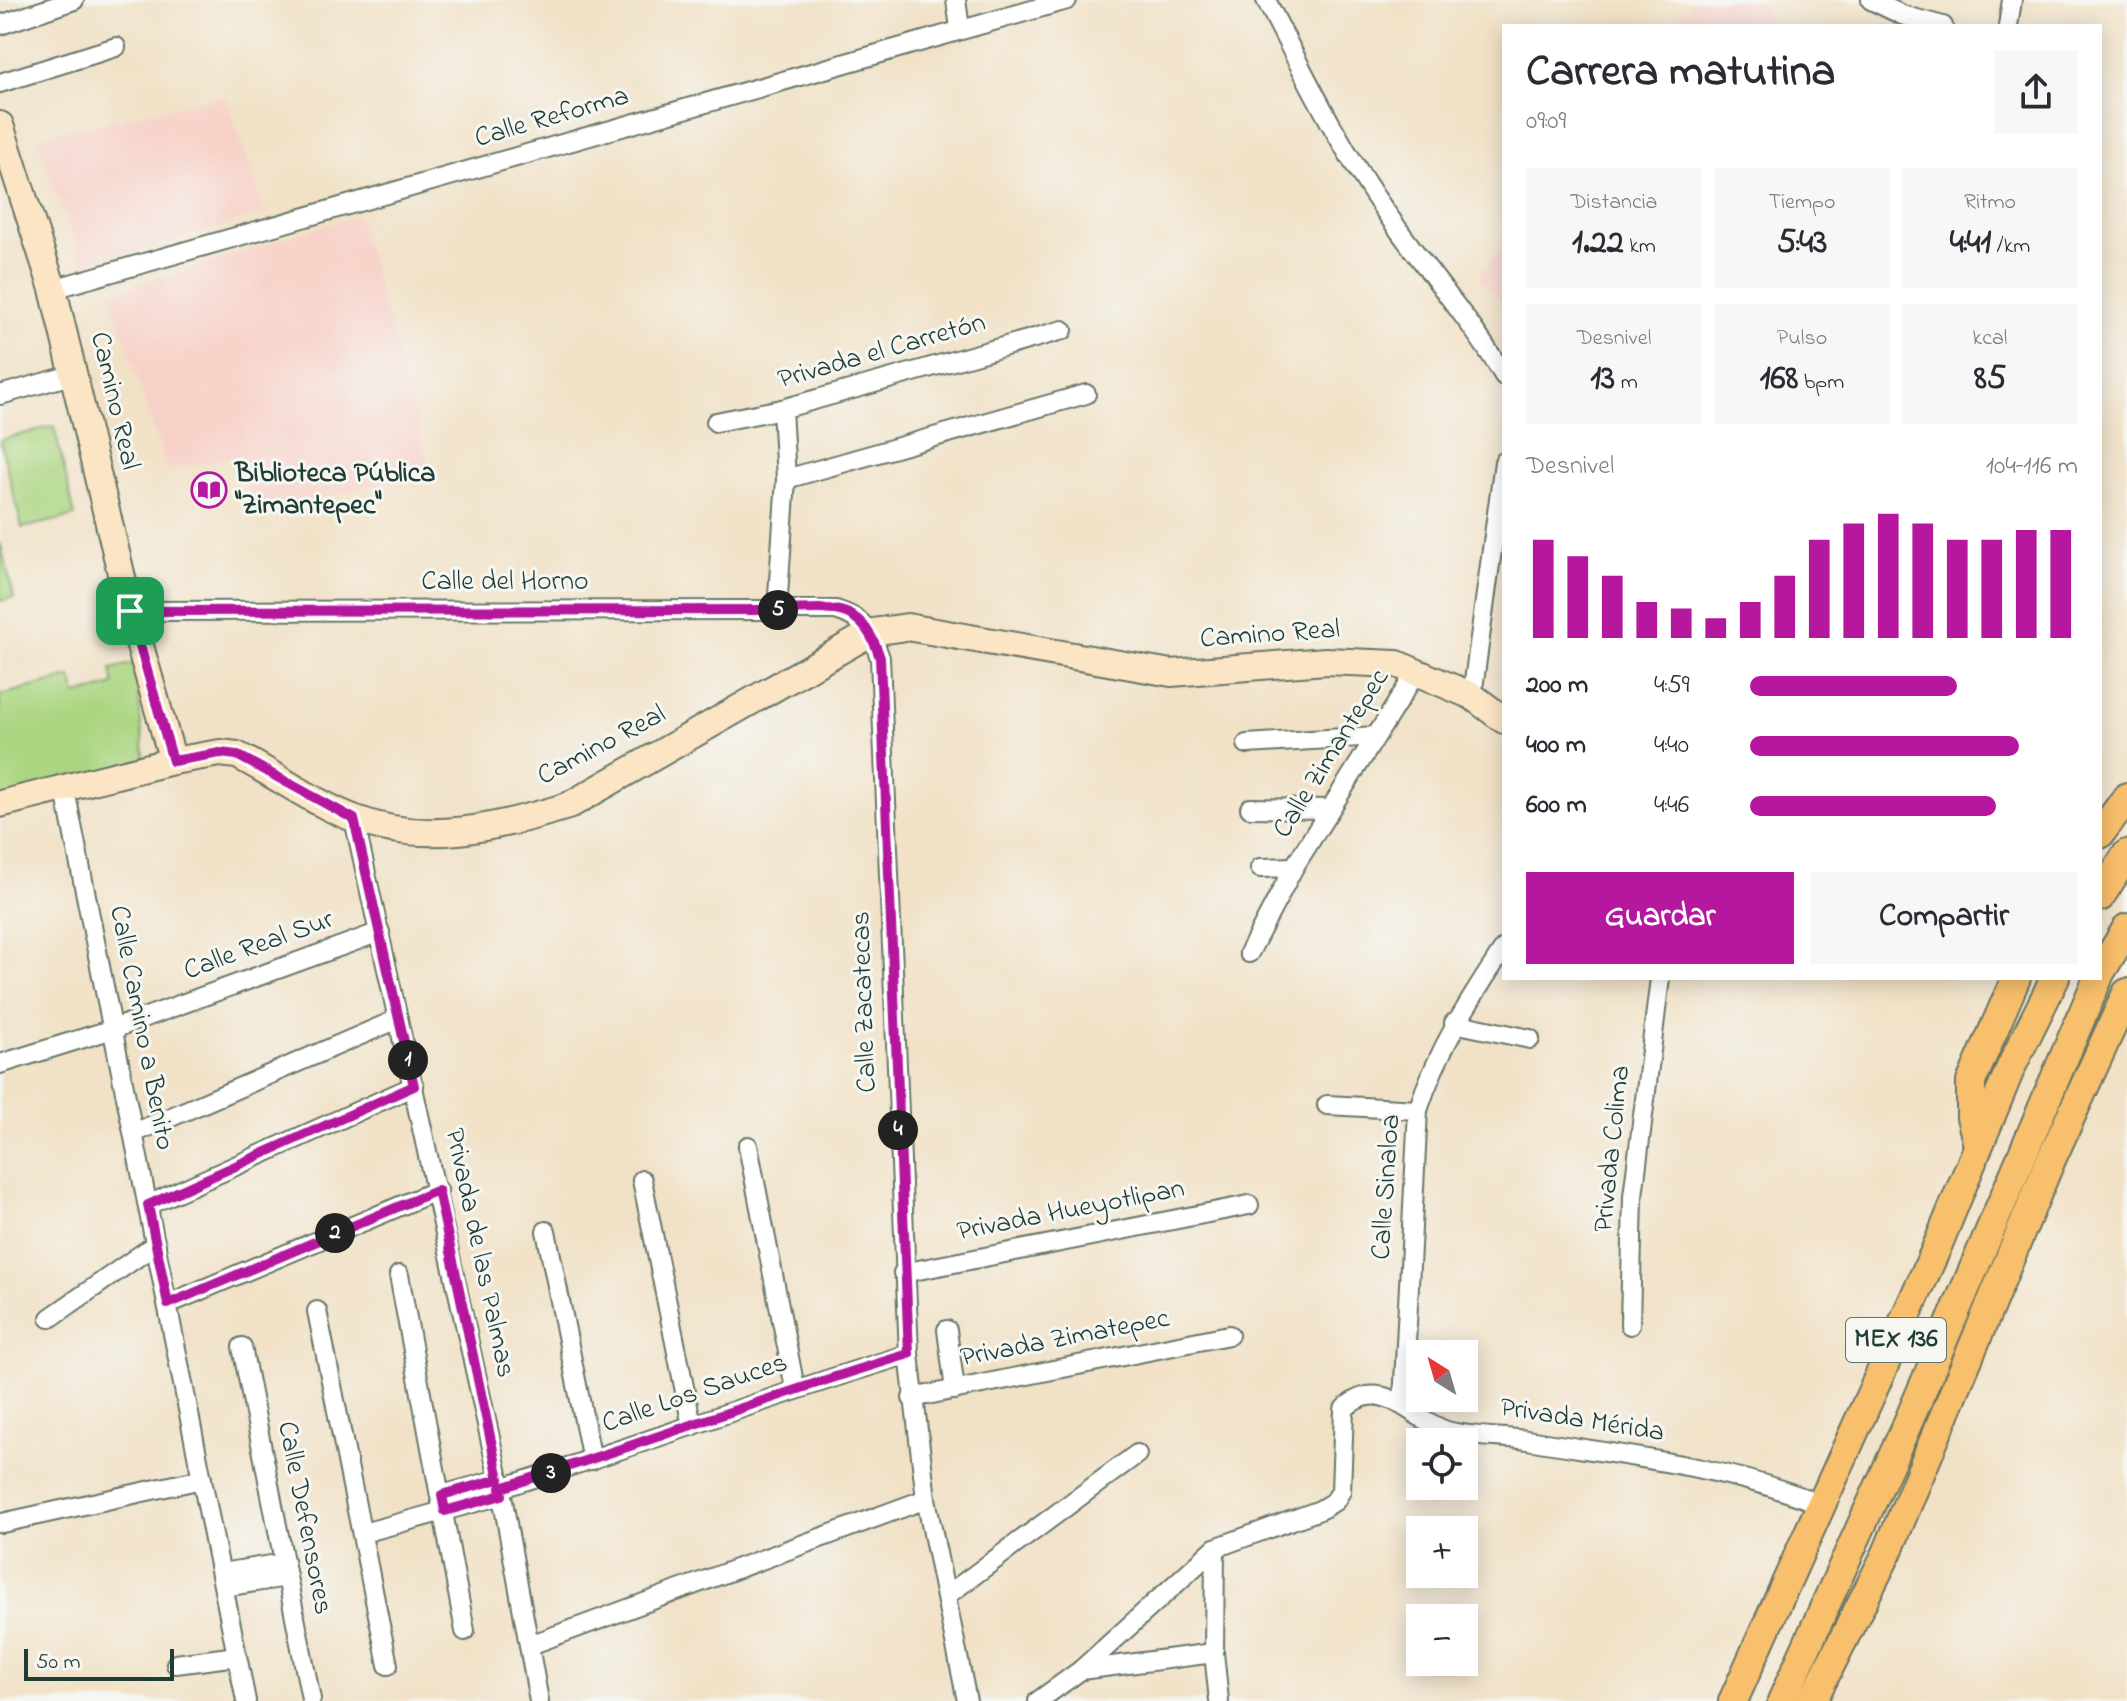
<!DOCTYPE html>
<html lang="es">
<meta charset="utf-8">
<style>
:root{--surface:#fff;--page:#f7f7f7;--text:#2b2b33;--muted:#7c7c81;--accent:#b5179e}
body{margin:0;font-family:"Indie Flower",sans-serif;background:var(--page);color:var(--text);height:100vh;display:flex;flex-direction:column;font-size:30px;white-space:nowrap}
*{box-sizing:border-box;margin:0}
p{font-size:26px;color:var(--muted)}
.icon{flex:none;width:44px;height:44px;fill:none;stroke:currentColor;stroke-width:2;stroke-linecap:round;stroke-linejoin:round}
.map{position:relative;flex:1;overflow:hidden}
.sheet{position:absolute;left:1502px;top:24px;width:600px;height:956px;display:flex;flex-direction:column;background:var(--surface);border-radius:0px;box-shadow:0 4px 20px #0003}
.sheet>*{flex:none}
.needle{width:52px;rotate:323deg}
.buttons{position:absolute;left:1406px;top:1340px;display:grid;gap:16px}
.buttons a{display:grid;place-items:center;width:72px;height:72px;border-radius:0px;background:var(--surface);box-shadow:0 4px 20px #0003;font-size:40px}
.scale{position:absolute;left:24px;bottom:20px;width:150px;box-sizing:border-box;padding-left:8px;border:4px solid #1f3d34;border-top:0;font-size:22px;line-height:28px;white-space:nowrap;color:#1f3d34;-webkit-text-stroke:6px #f6f6f2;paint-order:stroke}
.pin{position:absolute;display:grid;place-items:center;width:68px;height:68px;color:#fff;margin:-34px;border-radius:16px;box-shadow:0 4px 12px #0006}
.km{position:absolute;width:40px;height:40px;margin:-20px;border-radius:50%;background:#222;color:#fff;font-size:22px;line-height:40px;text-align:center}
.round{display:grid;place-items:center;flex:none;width:84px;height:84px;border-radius:0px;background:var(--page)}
.headline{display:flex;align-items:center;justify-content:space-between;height:136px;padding:0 24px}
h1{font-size:44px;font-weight:700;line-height:60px}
.metrics{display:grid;grid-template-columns:repeat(3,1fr);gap:12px;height:136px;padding:8px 24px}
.metrics div{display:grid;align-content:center;border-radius:0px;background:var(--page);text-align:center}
.metrics b{font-size:34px;font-weight:700}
.metrics small{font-size:22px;font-weight:400}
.metrics p{font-size:22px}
.chart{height:224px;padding:16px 24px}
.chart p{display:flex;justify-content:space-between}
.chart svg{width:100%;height:144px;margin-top:8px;stroke:var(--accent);stroke-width:6}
.primary-button{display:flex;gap:16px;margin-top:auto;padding:16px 24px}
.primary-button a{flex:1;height:92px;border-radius:0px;background:var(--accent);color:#fff;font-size:32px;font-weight:700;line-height:92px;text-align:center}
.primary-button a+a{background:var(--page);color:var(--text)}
ul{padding:0 24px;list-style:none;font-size:26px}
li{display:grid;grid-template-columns:128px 96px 1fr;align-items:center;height:60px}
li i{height:20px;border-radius:10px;background:var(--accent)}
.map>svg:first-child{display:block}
.built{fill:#f7d1c7}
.green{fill:#abd580;stroke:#65895a;stroke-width:2}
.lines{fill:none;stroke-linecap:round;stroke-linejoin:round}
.street-casing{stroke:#687667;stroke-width:22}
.secondary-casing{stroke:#687667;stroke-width:30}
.primary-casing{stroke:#687667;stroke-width:32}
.street{stroke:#fff;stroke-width:18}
.secondary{stroke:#fce5c4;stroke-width:26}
.primary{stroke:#f8bf6c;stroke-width:28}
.route-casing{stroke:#fff;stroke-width:16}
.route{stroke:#b5179e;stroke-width:10}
.labels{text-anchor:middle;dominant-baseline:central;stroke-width:6;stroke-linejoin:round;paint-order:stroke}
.shield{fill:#f6f6f2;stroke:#60746d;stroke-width:2}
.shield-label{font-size:26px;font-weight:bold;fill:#1f3d34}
.street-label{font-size:28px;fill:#1f3d34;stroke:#f6f6f2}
.poi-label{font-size:28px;font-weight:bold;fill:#1f3d34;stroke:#f6f6f2;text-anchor:start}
</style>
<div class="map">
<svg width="2127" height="1701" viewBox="0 0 2127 1701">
<rect width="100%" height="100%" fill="#f6f6f2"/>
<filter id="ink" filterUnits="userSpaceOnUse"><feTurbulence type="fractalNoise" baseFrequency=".0125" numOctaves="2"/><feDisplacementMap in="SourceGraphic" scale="16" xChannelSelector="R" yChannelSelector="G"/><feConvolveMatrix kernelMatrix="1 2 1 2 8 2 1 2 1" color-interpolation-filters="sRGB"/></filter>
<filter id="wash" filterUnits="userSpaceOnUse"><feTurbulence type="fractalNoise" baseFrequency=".006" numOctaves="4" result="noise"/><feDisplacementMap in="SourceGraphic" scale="32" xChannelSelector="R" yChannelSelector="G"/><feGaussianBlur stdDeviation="1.8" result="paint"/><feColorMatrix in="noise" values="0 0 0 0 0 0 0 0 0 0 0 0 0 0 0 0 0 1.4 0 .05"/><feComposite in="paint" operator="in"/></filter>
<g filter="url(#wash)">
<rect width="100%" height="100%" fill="#f1e1c6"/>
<g class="built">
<polygon points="1692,0 1757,0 1775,26 1672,26"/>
<polygon points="225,96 266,213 84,267 36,137"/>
<polygon points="358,215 431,472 256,513 241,455 167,471 111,294"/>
<polygon points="1504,244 1504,303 1478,278"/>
</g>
<g class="green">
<polygon points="54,426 75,516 22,528 0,440"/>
<polygon points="0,542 14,598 0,601"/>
<polygon points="135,663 145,764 0,799 0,695 71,677 76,695 114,685 111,669"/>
</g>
</g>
<g filter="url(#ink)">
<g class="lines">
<defs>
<g id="street">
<polyline points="956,0 960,28"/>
<path d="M1266,0C1304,74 1341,150 1390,218C1427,271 1471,320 1504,376"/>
<polyline points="1871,0 1902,15 1943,26"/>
<polyline points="0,25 74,0"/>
<polyline points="2008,26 2012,0"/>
<polyline points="0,83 116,47"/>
<polyline points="53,289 1067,0"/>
<polyline points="0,395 75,374"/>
<polyline points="716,422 782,409 1063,330"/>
<polyline points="786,479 1086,394"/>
<polyline points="777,610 786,479 782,409"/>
<path d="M130,611L836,610C864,619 871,630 880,658L909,1354L926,1499L967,1701"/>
<polyline points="1472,696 1504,462"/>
<polyline points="1247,744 1376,736"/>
<polyline points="65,790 246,1701"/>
<polyline points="1250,808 1330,809"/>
<polyline points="354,819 499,1479 539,1701"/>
<polyline points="1260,868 1294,867"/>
<polyline points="1249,953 1294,867 1417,671"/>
<polyline points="1454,1023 1530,1039"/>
<polyline points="0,1064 113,1029 380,932"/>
<polyline points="1327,1105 1418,1110"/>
<polyline points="134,1133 398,1019"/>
<polyline points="748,1146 795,1388"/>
<polyline points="642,1180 692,1426"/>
<polyline points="148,1205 414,1086"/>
<polyline points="546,1231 592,1460"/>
<polyline points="903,1273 1249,1205"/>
<polyline points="399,1275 465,1631"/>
<polyline points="168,1304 438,1190"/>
<polyline points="317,1311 388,1665"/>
<polyline points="50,1318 156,1244"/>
<polyline points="1630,1325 1633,1196 1660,978"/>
<polyline points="947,1330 955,1390"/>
<polyline points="242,1347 311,1699"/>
<polyline points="912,1398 1229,1335"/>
<path d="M1403,1402L1418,1110C1438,1049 1469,1001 1504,948"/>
<path d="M501,1488C638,1447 771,1395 909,1354"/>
<polyline points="442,1495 499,1479"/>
<polyline points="2,1523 202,1479"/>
<polyline points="363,1533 502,1495"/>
<polyline points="1215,1548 1214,1653 1219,1701"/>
<polyline points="221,1573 284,1563"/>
<polyline points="224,1587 287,1577"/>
<polyline points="946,1596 1137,1454"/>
<polyline points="530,1645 926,1499"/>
<polyline points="176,1664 237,1656"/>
<polyline points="1081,1670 1214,1653"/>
<path d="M1038,1701L1081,1670L1215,1548L1320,1510L1335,1501L1341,1491L1344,1409C1382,1372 1413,1421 1447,1431C1472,1438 1501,1436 1527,1440C1626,1456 1726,1466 1820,1504"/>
</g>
<g id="secondary">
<polyline points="0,125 53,289 130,611 173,761"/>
<path d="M0,804L173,761L220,753L237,755C276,775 315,804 356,819C426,846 499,827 568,806L872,632L907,627L1171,673L1326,661L1397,664L1472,696L1504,720"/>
</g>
<g id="primary">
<polyline points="2100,834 2127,797"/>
<polyline points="2100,897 2127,854"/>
<polyline points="2100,973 2127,928"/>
<polyline points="1978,1145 1971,1117 1971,1082 2016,978"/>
<polyline points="1733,1701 1934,1254 2011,1067 2055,978"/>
<polyline points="1782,1701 1906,1427 2098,978"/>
<polyline points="1812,1701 1887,1553 2050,1162 2127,993"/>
</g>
</defs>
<use href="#street" class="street-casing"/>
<use href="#secondary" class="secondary-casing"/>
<use href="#primary" class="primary-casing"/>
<use href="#street" class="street"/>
<use href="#secondary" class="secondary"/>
<use href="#primary" class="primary"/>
</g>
</g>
<g class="lines" filter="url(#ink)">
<defs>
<path id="route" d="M777,610C831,610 861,598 880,658L909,1354C771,1395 638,1446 501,1488L502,1495L445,1511L442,1495L499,1479L438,1190L168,1304L148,1205L414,1086L354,819L237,755L220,753L173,761L130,611Z"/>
</defs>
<use href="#route" class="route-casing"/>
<use href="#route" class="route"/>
</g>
<defs>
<symbol id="library-ring" viewBox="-11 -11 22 22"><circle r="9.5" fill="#f6f6f2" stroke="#b5179e" stroke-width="1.5"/><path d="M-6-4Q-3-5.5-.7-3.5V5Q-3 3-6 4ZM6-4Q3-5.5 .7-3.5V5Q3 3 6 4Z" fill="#b5179e"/></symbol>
</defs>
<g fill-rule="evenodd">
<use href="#library-ring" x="189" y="470" width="40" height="40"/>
</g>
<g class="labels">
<rect class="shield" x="1846" y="1318" width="100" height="44" rx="6"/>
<g class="shield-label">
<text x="1896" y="1340">MEX 136</text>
</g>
<g class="street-label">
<text transform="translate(552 118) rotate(-16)">Calle Reforma</text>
<text transform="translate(882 352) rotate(-16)">Privada el Carretón</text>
<text transform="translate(114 401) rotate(77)">Camino Real</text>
<text x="505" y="582">Calle del Horno</text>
<text transform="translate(1270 635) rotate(-4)">Camino Real</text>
<text transform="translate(602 746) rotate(-28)">Camino Real</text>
<text transform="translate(1332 754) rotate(-58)">Calle Zimantepec</text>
<text transform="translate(259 946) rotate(-20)">Calle Real Sur</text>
<text transform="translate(865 1002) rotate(-92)">Calle Zacatecas</text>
<text transform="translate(141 1028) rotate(79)">Calle Camino a Benito</text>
<text transform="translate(1613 1149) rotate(-84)">Privada Colima</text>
<text transform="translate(1387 1187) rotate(-86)">Calle Sinaloa</text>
<text transform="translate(1071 1211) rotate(-11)">Privada Hueyotlipan</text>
<text transform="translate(479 1253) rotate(78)">Privada de las Palmas</text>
<text transform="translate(1065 1339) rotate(-11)">Privada Zimatepec</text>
<text transform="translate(695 1394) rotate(-19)">Calle Los Sauces</text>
<text transform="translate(1582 1421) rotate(9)">Privada Mérida</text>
<text transform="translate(304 1518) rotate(79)">Calle Defensores</text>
</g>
<g class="poi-label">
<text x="235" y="474">Biblioteca Pública<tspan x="235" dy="32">"Zimantepec"</tspan></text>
</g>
</g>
</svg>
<div class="buttons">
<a><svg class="needle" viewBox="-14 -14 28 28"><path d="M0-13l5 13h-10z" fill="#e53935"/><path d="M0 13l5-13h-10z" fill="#7c7c81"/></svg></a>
<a><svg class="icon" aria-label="locate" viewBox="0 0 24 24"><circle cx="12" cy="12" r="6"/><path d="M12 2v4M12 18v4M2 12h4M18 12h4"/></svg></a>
<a>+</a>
<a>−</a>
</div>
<div class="scale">50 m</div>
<div class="pin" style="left:130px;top:611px;background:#1e9e55"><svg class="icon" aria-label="arrive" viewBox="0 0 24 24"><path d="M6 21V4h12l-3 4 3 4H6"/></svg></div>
<b class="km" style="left:408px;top:1060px">1</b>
<b class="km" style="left:335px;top:1233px">2</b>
<b class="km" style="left:551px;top:1473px">3</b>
<b class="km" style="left:898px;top:1130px">4</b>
<b class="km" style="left:778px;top:610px">5</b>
<section class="sheet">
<div class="headline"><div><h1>Carrera matutina</h1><p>09:09</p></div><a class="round"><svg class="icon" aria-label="share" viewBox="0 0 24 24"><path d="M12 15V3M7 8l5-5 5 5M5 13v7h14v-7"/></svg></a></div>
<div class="metrics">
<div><p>Distancia</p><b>1.22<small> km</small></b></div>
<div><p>Tiempo</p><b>5:43</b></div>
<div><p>Ritmo</p><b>4:41<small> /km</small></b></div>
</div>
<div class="metrics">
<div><p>Desnivel</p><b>13<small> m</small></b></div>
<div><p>Pulso</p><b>168<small> bpm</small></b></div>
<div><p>kcal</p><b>85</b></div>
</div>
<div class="chart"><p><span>Desnivel</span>104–116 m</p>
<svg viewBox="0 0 160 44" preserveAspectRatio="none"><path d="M5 44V14M15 44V19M25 44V25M35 44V33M45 44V35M55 44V38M65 44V33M75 44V25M85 44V14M95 44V9M105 44V6M115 44V9M125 44V14M135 44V14M145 44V11M155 44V11"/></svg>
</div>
<ul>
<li><b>200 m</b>4:59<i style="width:63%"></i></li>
<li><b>400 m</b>4:40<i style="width:82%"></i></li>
<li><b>600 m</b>4:46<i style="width:75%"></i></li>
</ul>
<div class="primary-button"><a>Guardar</a><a>Compartir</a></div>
</section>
</div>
